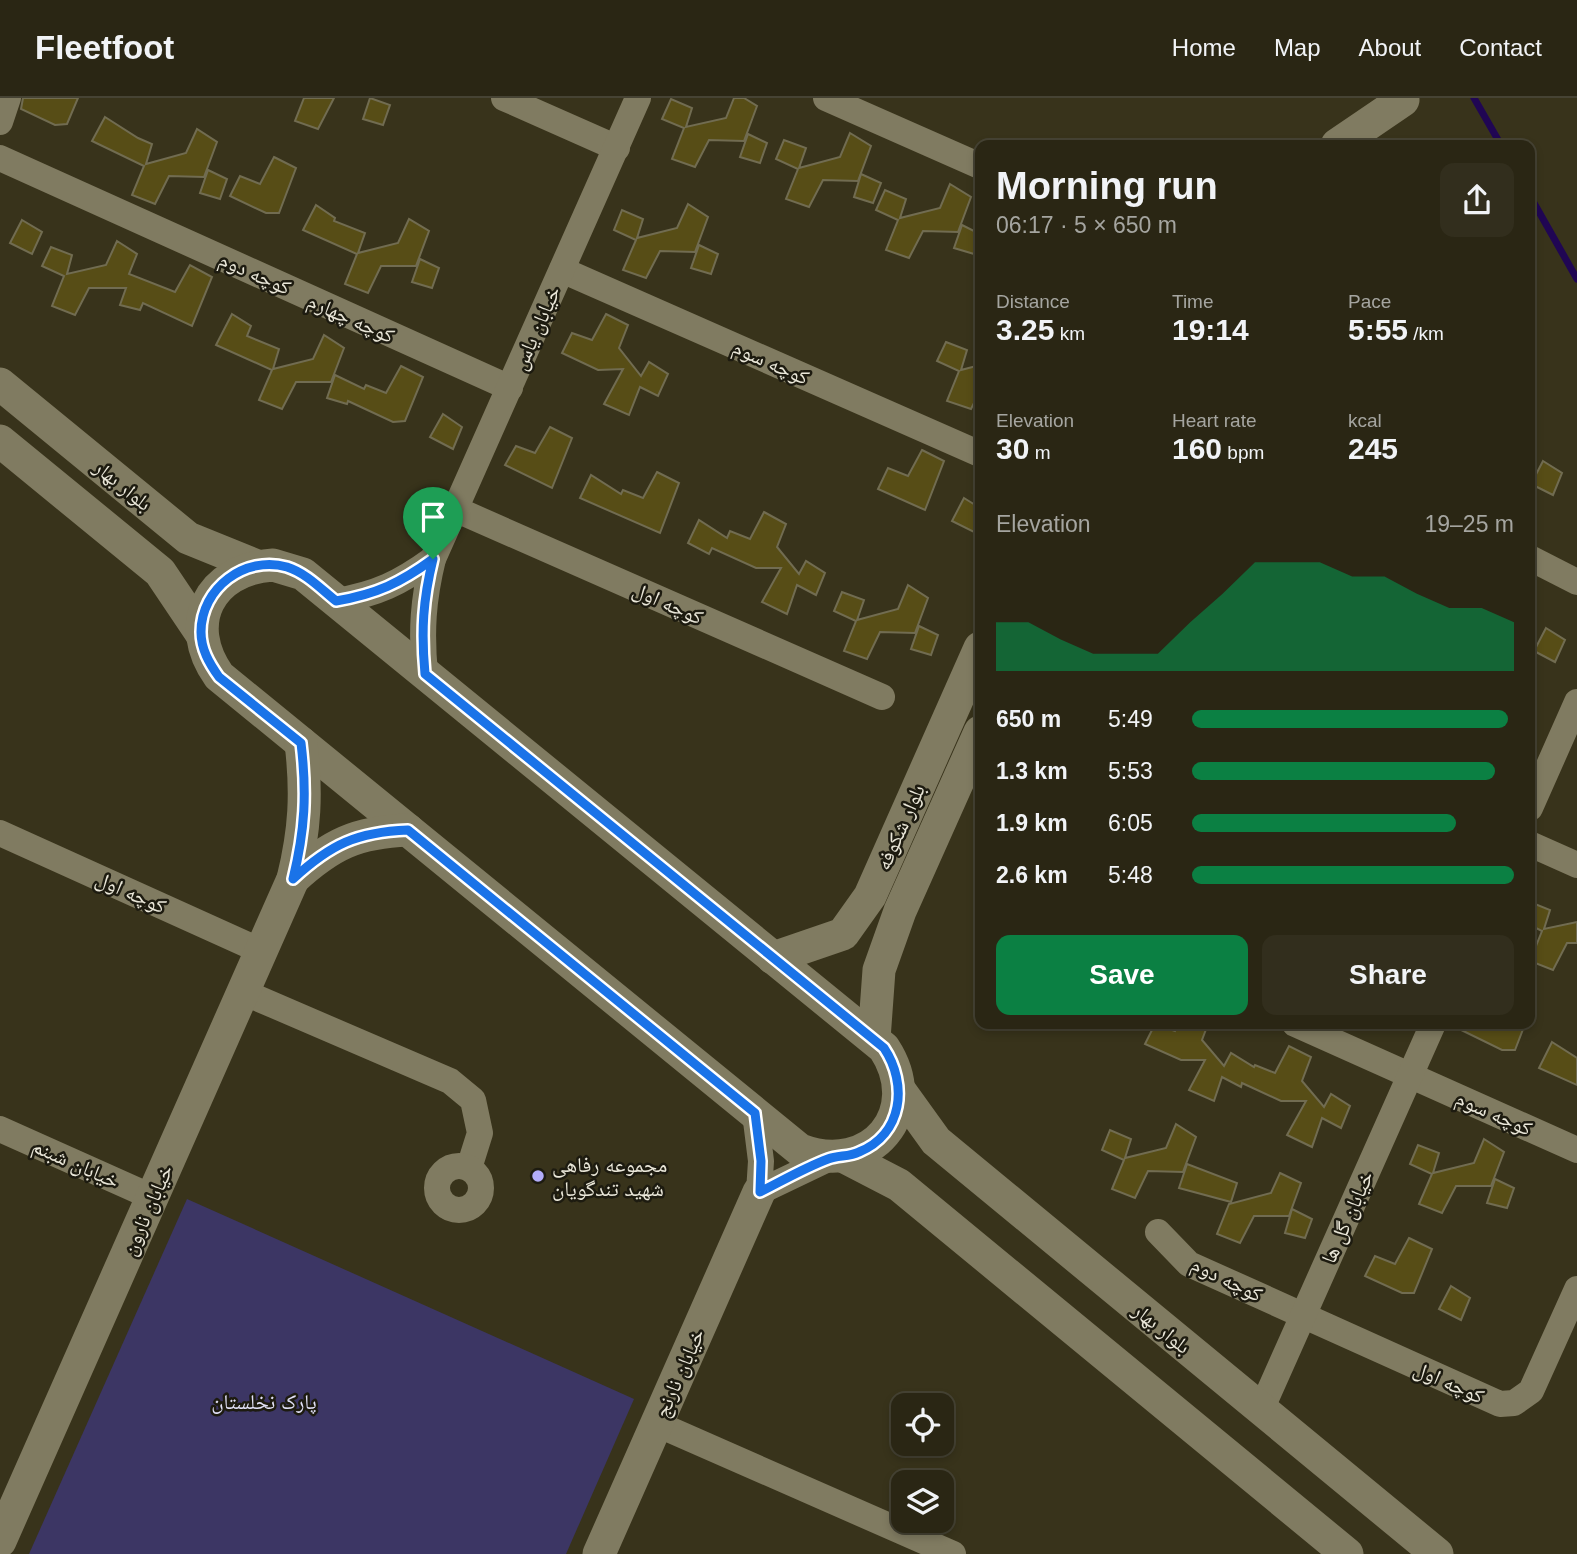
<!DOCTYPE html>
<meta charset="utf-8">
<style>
:root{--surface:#2a2614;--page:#322e1d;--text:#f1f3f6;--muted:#a5a5a0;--line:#464334;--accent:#0b8043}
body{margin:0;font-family:Arial,"Noto Naskh Arabic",sans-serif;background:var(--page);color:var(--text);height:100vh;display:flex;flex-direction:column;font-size:26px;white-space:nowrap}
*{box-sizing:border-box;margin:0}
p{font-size:23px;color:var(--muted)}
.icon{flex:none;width:38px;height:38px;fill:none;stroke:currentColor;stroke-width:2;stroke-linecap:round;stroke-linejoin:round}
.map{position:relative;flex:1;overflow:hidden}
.details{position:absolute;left:975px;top:42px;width:560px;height:889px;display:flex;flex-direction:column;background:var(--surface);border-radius:14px;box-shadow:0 4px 10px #0003,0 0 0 2px var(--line)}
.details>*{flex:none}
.controls{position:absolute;left:891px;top:1295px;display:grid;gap:14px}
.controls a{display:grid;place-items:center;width:63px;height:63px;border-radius:14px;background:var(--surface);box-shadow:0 4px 10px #0003,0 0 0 2px var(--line);font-size:35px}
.pin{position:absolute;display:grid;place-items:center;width:60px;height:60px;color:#fff;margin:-72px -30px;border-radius:50% 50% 50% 0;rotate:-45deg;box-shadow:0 0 7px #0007}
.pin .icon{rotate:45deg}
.round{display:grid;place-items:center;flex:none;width:74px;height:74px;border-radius:14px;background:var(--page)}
.summary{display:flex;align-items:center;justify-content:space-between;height:119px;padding:0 21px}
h1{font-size:38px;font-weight:700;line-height:52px}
.stats{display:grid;grid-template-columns:repeat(3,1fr);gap:10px;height:119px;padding:7px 21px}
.stats div{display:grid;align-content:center}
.stats b{font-size:30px;font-weight:700}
.stats small{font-size:19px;font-weight:400}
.stats p{font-size:19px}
.chart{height:196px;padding:14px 21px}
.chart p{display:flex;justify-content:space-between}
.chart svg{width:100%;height:126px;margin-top:7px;fill:var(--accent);opacity:.7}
.primary-button{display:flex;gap:14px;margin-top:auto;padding:14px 21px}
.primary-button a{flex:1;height:80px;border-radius:14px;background:var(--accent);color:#fff;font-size:28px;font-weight:700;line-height:80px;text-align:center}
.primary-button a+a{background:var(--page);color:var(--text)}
ul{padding:0 21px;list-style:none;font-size:23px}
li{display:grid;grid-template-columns:112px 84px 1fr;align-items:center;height:52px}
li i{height:18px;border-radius:9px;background:var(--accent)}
header{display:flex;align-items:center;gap:42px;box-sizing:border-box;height:98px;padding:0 35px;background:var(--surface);border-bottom:2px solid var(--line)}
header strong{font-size:33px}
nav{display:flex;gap:38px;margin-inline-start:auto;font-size:24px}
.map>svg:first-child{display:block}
.green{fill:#3c3664}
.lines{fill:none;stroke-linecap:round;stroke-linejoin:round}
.stream{stroke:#200653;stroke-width:7}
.building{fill:#574d16;stroke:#716c51;stroke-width:2}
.minor{stroke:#807b61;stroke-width:26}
.tertiary{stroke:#807b61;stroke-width:33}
.route-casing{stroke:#fff;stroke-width:14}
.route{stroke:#1a73e8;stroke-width:9}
.poi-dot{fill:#b3adf9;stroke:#1d1b10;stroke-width:2.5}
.labels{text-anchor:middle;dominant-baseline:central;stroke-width:5;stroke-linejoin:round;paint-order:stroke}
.street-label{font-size:21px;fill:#eae7d9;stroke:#1d1b10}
.poi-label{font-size:21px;fill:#eae7d9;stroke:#1d1b10;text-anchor:start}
.park-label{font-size:21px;fill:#e2e1f7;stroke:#1d1b10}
</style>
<header>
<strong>Fleetfoot</strong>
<nav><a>Home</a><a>Map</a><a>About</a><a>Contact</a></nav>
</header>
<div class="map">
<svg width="1577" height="1456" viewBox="0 0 1577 1456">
<rect width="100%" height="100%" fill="#38331b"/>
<polygon class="green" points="187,1101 634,1301 566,1456 29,1456"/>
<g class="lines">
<g class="stream">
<polyline points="1474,0 1501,47"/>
<polyline points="1530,98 1577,181"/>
</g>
</g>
<g class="building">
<polygon points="23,0 78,0 67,26 55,27 21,11"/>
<polygon points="304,0 334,0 318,31 295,23"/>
<polygon points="370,0 390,7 383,27 363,21"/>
<polygon points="734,0 744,0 757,8 744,43 709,42 695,69 672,61 684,30 662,21 671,1 692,10 686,29 726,20"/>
<polygon points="105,19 138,40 152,46 146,66 186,55 197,31 217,44 204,79 169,78 155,106 132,97 144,68 92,43"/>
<polygon points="850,35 871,48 858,83 823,82 809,109 786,101 798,71 776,61 784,42 806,50 799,70 840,59"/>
<polygon points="748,36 767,45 760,65 740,59"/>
<polygon points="274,59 296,70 279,115 266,115 230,98 240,78 260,86"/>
<polygon points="208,72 227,81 220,101 200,95"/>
<polygon points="861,76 881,85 873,105 854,99"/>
<polygon points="950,86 971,99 958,134 923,133 909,160 886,152 898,122 876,112 885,92 906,101 900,120 940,110"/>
<polygon points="688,106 708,119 695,154 660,153 646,180 623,172 636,142 614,132 622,112 643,121 637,140 677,130"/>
<polygon points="316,107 335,120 334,123 365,135 358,155 398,145 409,121 429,133 416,168 381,168 368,195 345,186 357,156 303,132"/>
<polygon points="22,122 42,134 32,156 10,145"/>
<polygon points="962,127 980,136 974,156 954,150"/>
<polygon points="117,143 137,156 129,176 175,194 190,167 212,179 192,228 143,205 140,212 120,207 126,190 89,190 75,217 52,208 64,178 42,168 51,149 72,157 67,176 106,167"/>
<polygon points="699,147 718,156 711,176 691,170"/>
<polygon points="420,161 439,170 432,190 412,184"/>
<polygon points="232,216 251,228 247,238 279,251 273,271 313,261 324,237 344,250 331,284 296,284 282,311 259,302 272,272 216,247"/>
<polygon points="606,216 628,227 619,250 641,278 649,264 668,276 658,298 640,289 629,317 604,306 623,271 598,272 562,255 572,235 592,242"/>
<polygon points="946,244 967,252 961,272 980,267 980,293 971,311 947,303 959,273 937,263"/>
<polygon points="401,268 423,279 405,323 393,324 348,303 347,306 327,300 335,277 364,291 366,287 386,295"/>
<polygon points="443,316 462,329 453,351 430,339"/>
<polygon points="550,329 572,340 552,390 505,367 516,348 535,355"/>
<polygon points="922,352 944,363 925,412 878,391 888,370 908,378"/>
<polygon points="1543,363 1562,375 1553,397 1531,386"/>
<polygon points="657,374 679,385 660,435 580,400 591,377 621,396 623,392 643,400"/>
<polygon points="964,400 980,410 980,421 974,434 952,423"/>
<polygon points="764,414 786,426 777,449 799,476 806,463 825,475 816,497 797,487 787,516 762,504 781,470 756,470 712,450 709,456 688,445 699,422 727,440 730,433 750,441"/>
<polygon points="908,487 928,500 915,535 880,534 867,561 844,553 856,523 834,513 842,494 864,502 857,522 898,511"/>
<polygon points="919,528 938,537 931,557 911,551"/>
<polygon points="1546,530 1565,542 1555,564 1534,553"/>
<polygon points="1530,804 1550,812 1544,831 1577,824 1577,845 1567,845 1553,872 1530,863 1542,833 1530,827"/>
<polygon points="1155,926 1175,933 1179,926 1208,926 1202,942 1224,968 1231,955 1254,969 1255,967 1275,975 1289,948 1311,959 1302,983 1324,1009 1331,996 1350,1008 1341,1030 1322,1020 1312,1049 1287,1037 1306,1003 1281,1003 1242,985 1241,989 1222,979 1214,1003 1189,992 1205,962 1181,962 1145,946"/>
<polygon points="1449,926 1525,926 1515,952 1502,952"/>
<polygon points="1552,944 1577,960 1577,987 1539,970"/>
<polygon points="1176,1026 1196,1039 1183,1074 1148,1073 1135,1100 1112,1091 1124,1062 1102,1052 1110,1032 1131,1041 1125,1060 1166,1050"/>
<polygon points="1484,1041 1504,1054 1491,1088 1456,1088 1442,1115 1419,1106 1432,1076 1410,1066 1418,1047 1439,1055 1433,1075 1474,1065"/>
<polygon points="1187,1066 1237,1085 1231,1104 1179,1090"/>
<polygon points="1280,1075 1301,1085 1289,1118 1254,1118 1240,1145 1217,1136 1229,1106 1271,1095"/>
<polygon points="1495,1081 1514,1090 1507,1110 1487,1105"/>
<polygon points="1292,1111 1312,1121 1305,1140 1285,1135"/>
<polygon points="1409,1140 1432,1151 1414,1195 1402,1195 1365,1178 1375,1158 1395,1166"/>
<polygon points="1451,1188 1470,1200 1461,1222 1439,1211"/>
</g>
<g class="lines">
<g class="minor">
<polyline points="504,0 617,50"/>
<polyline points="826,0 980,68"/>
<polyline points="0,24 8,0"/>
<polyline points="0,60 510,290"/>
<polyline points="562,172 980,356"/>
<polyline points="455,411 882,599"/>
<polyline points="1530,460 1577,484"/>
<path d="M336,503C377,496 400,485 433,461"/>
<path d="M425,576C421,533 423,502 433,461L638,0"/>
<polyline points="1530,710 1577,604"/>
<polyline points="0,735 261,853"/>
<polyline points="1530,746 1577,767"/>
<polyline points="243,894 450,983 473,1002 480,1035 469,1070"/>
<polyline points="1295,926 1577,1052"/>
<polyline points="755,1015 761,1063 759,1094 830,1060"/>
<polyline points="0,1031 152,1099"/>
<circle cx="459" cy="1090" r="22"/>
<polyline points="1158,1134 1189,1166 1500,1306 1514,1305 1531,1293 1577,1191"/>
<polyline points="1261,1312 1433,926"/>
<polyline points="657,1326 953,1456"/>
</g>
<g class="tertiary">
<polyline points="1337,47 1403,2"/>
<polyline points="0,286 188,440 257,468"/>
<polyline points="0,343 160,474 201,535"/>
<path d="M273,467L303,476L884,950C926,1014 871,1079 800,1052L219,578C182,526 209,471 273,467Z"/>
<path d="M293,781C331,746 357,734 408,732"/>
<polyline points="773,860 843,836 870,798 980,550"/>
<polyline points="874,941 879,872 900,813 980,634"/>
<polyline points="900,993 936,1043 1437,1456"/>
<polyline points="845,1059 899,1087 1347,1456"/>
<path d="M0,1443L293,781C305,732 307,695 301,645"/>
<polyline points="599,1456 759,1094"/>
</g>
</g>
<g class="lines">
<defs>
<path id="route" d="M433,461C423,502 421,533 425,576L884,950C908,986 903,1036 859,1054C849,1059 838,1057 828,1061C804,1070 782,1083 760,1094L761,1063L755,1015L408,732C357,734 331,746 293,781C305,732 307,695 301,645L219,579C209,565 201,551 201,534C201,490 245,457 287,469C306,475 321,491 336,503C377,496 400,485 433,461Z"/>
</defs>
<use href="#route" class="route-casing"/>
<use href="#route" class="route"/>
</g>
<circle class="poi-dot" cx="538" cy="1078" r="7"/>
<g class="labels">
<g class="street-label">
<text transform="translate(255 175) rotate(24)">کوچه دوم</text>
<text transform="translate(351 220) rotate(24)">کوچه چهارم</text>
<text transform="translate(536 230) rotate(-66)">خیابان یاس</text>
<text transform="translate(771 264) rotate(24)">کوچه سوم</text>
<text transform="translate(123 387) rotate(39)">بلوار بهار</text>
<text transform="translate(668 505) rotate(24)">کوچه اول</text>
<text transform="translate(900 729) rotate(-66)">بلوار شکوفه</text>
<text transform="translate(131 794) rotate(24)">کوچه اول</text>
<text transform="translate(1494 1015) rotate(24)">کوچه سوم</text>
<text transform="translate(76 1065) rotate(24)">خیابان شبنم</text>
<text transform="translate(147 1112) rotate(-66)">خیابان نارون</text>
<text transform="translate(1347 1119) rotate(-66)">خیابان گل ها</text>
<text transform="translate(1227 1181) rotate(26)">کوچه دوم</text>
<text transform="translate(1162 1230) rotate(39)">بلوار بهار</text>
<text transform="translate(679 1275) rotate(-66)">خیابان نارنج</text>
<text transform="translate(1449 1284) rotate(24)">کوچه اول</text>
</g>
<g class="poi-label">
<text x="552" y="1066">مجموعه رفاهی<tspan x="552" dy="24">شهید تندگویان</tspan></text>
</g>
<g class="park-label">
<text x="264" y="1303">پارک نخلستان</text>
</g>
</g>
</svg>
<div class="controls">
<a><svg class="icon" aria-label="locate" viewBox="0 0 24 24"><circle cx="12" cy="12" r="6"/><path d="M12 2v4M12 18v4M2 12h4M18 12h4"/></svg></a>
<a><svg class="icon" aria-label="layers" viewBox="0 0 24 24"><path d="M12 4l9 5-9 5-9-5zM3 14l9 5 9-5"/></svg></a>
</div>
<div class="pin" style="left:433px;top:461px;background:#1e9e55"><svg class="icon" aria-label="arrive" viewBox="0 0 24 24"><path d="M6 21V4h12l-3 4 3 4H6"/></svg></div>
<section class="details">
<div class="summary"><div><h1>Morning run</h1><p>06:17 · 5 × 650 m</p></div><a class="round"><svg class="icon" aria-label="share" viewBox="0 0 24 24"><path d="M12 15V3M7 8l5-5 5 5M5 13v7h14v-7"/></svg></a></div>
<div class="stats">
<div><p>Distance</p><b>3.25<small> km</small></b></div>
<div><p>Time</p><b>19:14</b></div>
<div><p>Pace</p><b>5:55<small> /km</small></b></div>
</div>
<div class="stats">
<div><p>Elevation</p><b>30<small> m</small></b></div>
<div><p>Heart rate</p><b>160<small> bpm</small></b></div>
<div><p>kcal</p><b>245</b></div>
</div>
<div class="chart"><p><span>Elevation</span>19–25 m</p>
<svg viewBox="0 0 160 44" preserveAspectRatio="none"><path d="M0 44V27L10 27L20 33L30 38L40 38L50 38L60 27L70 17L80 6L90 6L100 6L110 11L120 11L130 17L140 22L150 22L160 27V44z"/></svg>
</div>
<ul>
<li><b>650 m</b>5:49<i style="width:98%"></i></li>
<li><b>1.3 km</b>5:53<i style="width:94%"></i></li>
<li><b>1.9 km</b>6:05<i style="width:82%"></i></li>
<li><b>2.6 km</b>5:48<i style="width:100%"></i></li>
</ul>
<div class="primary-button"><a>Save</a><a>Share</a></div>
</section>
</div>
